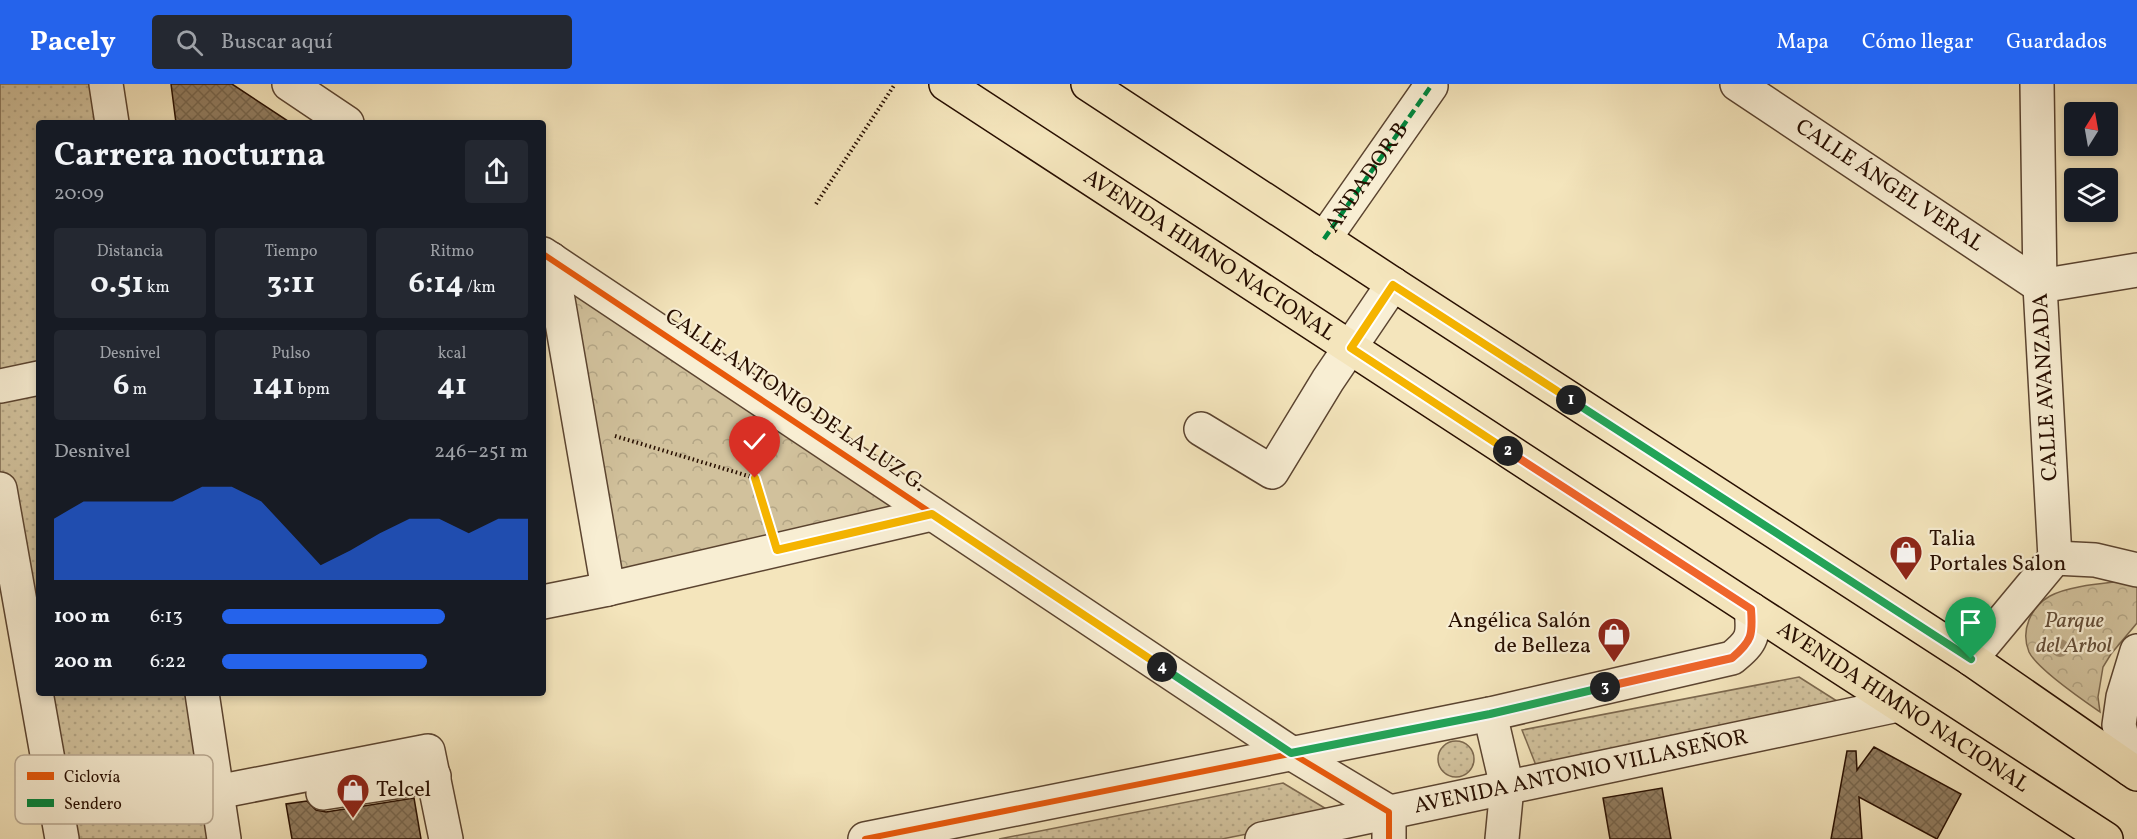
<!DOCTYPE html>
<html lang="es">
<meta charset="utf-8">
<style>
:root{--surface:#171b24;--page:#242831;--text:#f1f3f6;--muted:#9ea1a6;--accent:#2563eb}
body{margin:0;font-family:Vollkorn,serif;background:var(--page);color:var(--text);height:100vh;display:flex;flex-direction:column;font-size:22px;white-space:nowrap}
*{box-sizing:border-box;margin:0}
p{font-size:20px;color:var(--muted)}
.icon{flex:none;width:33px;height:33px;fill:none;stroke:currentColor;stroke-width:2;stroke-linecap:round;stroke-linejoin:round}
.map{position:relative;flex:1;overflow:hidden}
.sheet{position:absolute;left:36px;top:36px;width:510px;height:576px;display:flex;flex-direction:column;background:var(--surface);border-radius:6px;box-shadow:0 3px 9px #0003}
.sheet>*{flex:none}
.needle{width:39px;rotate:11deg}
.buttons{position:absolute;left:2064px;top:18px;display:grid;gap:12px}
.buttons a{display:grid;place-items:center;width:54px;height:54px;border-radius:6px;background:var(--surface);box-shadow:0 3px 9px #0003;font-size:30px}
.pin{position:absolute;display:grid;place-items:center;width:51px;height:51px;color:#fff;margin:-62px -26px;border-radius:50% 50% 50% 0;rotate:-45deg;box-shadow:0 0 6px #0007}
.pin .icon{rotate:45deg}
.km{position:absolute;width:30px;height:30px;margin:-15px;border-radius:50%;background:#222;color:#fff;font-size:16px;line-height:30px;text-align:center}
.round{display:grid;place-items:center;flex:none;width:63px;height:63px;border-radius:6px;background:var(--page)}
.overview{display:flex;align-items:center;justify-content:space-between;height:102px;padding:0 18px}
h1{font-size:33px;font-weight:700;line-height:45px}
.stats{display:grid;grid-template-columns:repeat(3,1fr);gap:9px;height:102px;padding:6px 18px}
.stats div{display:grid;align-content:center;border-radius:6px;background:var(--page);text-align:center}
.stats b{font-size:30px;font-weight:700}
.stats small{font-size:16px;font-weight:400}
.stats p{font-size:16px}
.chart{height:168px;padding:12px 18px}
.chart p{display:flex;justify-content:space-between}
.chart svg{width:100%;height:108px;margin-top:6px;fill:var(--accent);opacity:.7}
ul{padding:0 18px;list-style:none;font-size:20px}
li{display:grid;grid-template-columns:96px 72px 1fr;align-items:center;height:45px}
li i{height:15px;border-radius:8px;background:var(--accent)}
header{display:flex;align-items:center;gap:36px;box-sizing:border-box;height:84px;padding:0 30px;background:var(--accent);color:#fff}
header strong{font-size:28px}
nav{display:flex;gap:33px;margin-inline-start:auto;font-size:21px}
.search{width:420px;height:54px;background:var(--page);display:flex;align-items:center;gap:15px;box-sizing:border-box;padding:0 21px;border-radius:6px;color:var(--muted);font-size:22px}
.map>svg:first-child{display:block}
.grass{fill:url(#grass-dots);stroke:#7c684e;stroke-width:1.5}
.forest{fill:url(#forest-crowns);stroke:#7c684e;stroke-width:1.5}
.building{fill:url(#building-cross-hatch);stroke:#280f01;stroke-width:1.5}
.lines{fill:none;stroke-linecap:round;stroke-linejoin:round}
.minor-casing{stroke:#5b4430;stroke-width:36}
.major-casing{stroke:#280f01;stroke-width:36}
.path{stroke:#280f01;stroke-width:4;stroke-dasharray:1.5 3;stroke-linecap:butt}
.minor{stroke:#f8eed3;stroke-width:33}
.major{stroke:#f4e5bc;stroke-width:33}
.quiet{stroke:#00873e;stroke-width:4.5;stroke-dasharray:9 4.5;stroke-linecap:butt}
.cycleway-casing{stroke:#f8eed3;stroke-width:10}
.cycleway{stroke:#e8590c;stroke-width:6}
.tree{fill:#a49173}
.split-1-casing{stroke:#fff;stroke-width:12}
.split-2-casing{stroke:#fff;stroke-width:12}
.split-3-casing{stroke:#fff;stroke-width:12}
.split-4-casing{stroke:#fff;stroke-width:12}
.split-5-casing{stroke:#fff;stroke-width:12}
.split-1{stroke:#22a559;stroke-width:8}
.split-2{stroke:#f5b400;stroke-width:8}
.split-3{stroke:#f0652b;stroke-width:8}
.split-4{stroke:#22a559;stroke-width:8}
.split-5{stroke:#f5b400;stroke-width:8}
.labels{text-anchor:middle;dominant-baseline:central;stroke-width:4.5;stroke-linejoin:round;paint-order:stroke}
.street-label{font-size:22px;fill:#280f01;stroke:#f8eed3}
.poi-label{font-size:22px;fill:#280f01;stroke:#f8eed3;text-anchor:start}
.park-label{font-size:22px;font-style:italic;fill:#634d37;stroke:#f8eed3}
.key{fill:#f8eed3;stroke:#baab94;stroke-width:1.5}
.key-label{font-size:16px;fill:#280f01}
</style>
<header>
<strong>Pacely</strong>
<div class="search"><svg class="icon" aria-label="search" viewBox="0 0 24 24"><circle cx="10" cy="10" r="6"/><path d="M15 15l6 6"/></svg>Buscar aquí</div>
<nav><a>Mapa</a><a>Cómo llegar</a><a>Guardados</a></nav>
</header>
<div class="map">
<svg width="2137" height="755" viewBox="0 0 2137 755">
<defs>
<pattern id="grass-dots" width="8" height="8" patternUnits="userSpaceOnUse" patternTransform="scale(1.5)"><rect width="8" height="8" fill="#d1c19c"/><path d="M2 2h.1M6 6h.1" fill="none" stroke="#b3a585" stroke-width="1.8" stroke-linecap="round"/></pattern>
<pattern id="forest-crowns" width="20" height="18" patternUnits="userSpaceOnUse" patternTransform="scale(1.5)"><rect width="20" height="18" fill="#d1c19c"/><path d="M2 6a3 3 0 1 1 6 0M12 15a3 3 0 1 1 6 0" fill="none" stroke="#b3a585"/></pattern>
<pattern id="building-cross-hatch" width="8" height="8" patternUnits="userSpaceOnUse" patternTransform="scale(1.5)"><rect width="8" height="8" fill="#927e62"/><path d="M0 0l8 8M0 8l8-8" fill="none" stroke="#77664e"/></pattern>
</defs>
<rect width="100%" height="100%" fill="#f4e5bc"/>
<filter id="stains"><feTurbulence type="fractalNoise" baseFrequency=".00333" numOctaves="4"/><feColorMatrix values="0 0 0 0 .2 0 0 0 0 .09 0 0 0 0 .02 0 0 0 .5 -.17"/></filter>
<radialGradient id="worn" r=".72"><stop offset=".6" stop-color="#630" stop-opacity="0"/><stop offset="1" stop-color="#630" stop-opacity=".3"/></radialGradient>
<g class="grass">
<polygon points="0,0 105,0 111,39 39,39 39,609 199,609 221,755 62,755 0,401"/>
<polygon points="1799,593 1851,626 1541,694 1522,646"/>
<circle cx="1456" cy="675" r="18"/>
<polygon points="1283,699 1338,732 1222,755 999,755"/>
</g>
<g class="forest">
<polygon points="551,175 932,430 608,505"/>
<path d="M2114,498H2130L2137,501V539L2111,570L2103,583L2098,613L2100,628C2084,617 2037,585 2029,568C2020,546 2031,523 2050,512C2066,503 2096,500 2114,498Z"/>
</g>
<g class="building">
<polygon points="171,0 232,0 291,39 176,39"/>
<polygon points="1874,663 1961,710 1937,755 1859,713 1862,755 1831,755 1847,667 1856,667 1857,686"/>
<polygon points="1662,704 1671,755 1610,755 1603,714"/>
<polygon points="414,714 421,755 292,755 286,720 307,717 316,726 326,728"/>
</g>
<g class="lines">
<defs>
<g id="minor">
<polyline points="106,0 112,39"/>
<polyline points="289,0 347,39"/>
<path id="s1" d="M1737,0L2040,202L2137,186"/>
<path id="s2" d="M1324,155L1431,2"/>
<polyline points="543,170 1291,669 1389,728 1389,755"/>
<polyline points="551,175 608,505"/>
<polyline points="0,302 39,294"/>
<polyline points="1201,345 1272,388 1328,296 1393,200"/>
<polyline points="0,405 62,755"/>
<polyline points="2055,474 2095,476 2137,486"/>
<polyline points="543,518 608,505 932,430"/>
<polyline points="1971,575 2055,474 2040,202 2037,0"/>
<polyline points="202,609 224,755"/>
<polyline points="1490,630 1507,703 1502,755"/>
<polyline points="2130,685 2119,641 2123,613 2137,567"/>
<polyline points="217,708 428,667 446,755"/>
<polyline points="323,709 434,692"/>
<path d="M865,755L1490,630L1732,574C1753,557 1754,552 1751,525"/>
<path id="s3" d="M1262,755L1898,621"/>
</g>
<g id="major">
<path id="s4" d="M946,0L1751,525L2106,755"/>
<polyline points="1088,0 1393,200 1971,575 2137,690"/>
</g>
</defs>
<use href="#minor" class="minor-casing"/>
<use href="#major" class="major-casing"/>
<g class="path">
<polyline points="816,120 895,0"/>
<polyline points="739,341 767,434"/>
<polyline points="615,352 755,394"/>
</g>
<use href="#minor" class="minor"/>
<use href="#major" class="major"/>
<polyline class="quiet" points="1324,155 1431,2"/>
<defs>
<g id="cycleway">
<polyline points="543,170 1291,669 1389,728 1389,755"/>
<path d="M865,755L1490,630L1732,574C1753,557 1754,552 1751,525"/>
</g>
</defs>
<use href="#cycleway" class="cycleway-casing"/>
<use href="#cycleway" class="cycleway"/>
</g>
<circle class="tree" cx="2060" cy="564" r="9"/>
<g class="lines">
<defs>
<polyline id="split-1" points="1571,316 1971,575"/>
<polyline id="split-2" points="1508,367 1351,264 1393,201 1571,316"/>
<path id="split-3" d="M1508,367L1751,525C1753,551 1752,557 1732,574L1605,603"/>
<polyline id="split-4" points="1162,583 1291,669 1490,630 1605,603"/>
<polyline id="split-5" points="755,394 777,466 932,430 1162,583"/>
</defs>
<use href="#split-1" class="split-1-casing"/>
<use href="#split-2" class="split-2-casing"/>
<use href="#split-3" class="split-3-casing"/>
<use href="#split-4" class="split-4-casing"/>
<use href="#split-5" class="split-5-casing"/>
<use href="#split-1" class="split-1"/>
<use href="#split-2" class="split-2"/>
<use href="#split-3" class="split-3"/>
<use href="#split-4" class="split-4"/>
<use href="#split-5" class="split-5"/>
</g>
<defs>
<symbol id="shop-pin" viewBox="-11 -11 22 30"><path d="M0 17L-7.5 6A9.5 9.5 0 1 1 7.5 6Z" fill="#8f2418" stroke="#f8eed3"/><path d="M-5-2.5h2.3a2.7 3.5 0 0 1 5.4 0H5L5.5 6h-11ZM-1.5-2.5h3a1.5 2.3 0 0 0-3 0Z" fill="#fff"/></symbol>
</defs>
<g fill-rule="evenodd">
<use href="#shop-pin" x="1887" y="449" width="38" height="52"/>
<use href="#shop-pin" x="1595" y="531" width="38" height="52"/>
<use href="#shop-pin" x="334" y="687" width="38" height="52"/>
</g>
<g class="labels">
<g class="street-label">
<text stroke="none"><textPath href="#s2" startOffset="75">ANDADOR B</textPath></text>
<text stroke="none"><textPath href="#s1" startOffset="183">CALLE ÁNGEL VERAL</textPath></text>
<text stroke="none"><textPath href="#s4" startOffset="314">AVENIDA HIMNO NACIONAL</textPath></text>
<text transform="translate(2046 303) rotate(-93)">CALLE AVANZADA</text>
<text transform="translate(795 317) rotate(34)">CALLE ANTONIO DE LA LUZ G.</text>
<text stroke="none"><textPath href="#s4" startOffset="1142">AVENIDA HIMNO NACIONAL</textPath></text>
<text stroke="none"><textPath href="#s3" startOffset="326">AVENIDA ANTONIO VILLASEÑOR</textPath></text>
</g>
<g class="poi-label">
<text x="1929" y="455">Talia<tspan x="1929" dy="25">Portales Salon</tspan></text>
<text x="1591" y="537" text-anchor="end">Angélica Salón<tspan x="1591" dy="25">de Belleza</tspan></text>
<text x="376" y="706">Telcel</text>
</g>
<g class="park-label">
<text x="2074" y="537">Parque<tspan x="2074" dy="25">del Arbol</tspan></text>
</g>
</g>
<rect x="15" y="671" width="198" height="69" rx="9" class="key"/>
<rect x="27" y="688" width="27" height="8" fill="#e8590c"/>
<rect x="27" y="715" width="27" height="8" fill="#00873e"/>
<g class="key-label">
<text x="64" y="698">Ciclovía</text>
<text x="64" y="725">Sendero</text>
</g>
<rect width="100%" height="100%" filter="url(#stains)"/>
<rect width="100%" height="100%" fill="url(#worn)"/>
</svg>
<div class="buttons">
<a><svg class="needle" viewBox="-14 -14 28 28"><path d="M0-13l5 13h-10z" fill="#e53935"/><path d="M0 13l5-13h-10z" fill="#9ea1a6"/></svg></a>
<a><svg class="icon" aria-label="layers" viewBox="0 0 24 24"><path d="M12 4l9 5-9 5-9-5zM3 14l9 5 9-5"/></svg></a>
</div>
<div class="pin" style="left:1971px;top:575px;background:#1e9e55"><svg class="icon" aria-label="arrive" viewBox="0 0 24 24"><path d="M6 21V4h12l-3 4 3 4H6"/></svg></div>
<div class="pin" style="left:755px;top:394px;background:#d93025"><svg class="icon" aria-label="check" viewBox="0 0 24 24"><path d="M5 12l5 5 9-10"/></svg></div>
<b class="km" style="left:1571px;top:316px">1</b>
<b class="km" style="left:1508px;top:367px">2</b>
<b class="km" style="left:1605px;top:603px">3</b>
<b class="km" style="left:1162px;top:583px">4</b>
<section class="sheet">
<div class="overview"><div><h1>Carrera nocturna</h1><p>20:09</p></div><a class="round"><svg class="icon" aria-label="share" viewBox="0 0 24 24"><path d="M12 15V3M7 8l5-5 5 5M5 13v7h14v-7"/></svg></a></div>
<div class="stats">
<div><p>Distancia</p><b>0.51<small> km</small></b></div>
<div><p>Tiempo</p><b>3:11</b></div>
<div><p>Ritmo</p><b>6:14<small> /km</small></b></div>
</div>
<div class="stats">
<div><p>Desnivel</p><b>6<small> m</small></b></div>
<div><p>Pulso</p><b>141<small> bpm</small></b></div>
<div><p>kcal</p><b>41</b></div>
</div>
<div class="chart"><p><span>Desnivel</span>246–251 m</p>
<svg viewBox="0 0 160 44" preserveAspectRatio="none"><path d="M0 44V19L10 12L20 12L30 12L40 12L50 6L60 6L70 12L80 25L90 38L100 32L110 25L120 19L130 19L140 25L150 19L160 19V44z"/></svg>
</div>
<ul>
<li><b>100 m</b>6:13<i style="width:73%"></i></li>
<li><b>200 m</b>6:22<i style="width:67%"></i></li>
</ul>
</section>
</div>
